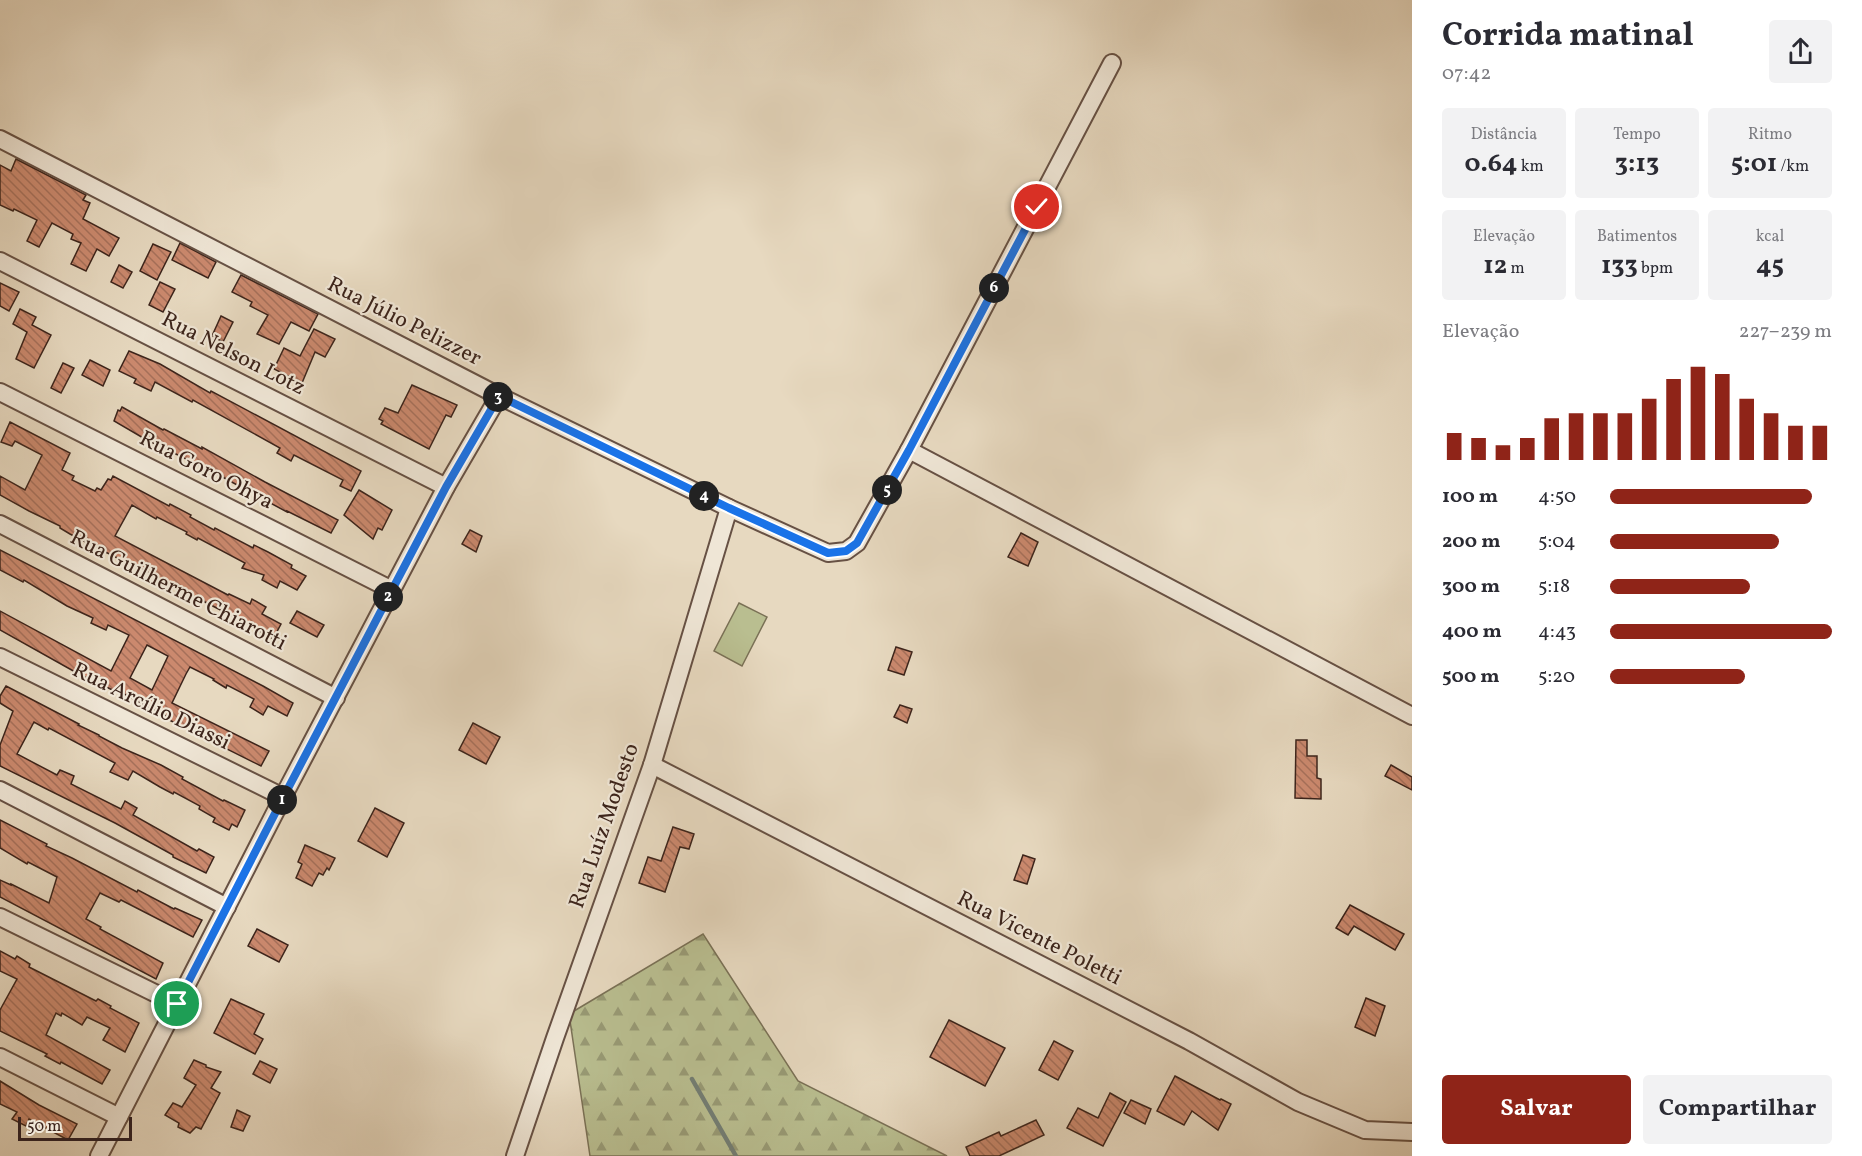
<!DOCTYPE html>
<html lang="pt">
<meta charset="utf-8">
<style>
:root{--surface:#fff;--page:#f2f2f3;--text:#2b2b33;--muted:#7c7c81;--accent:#8f2418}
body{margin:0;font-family:Vollkorn,serif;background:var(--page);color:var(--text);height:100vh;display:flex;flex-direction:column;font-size:22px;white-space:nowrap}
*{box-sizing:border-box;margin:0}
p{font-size:20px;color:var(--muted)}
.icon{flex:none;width:33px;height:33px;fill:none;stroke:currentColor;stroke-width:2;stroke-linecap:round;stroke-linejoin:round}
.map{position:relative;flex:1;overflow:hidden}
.side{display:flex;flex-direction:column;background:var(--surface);width:450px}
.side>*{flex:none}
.scale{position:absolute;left:18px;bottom:15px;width:114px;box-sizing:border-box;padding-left:6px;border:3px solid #3c241b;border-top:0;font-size:16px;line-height:21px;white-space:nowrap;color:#3c241b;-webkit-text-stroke:4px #efe6d6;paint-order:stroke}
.pin{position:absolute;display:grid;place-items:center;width:51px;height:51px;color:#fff;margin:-26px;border:3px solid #fff;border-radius:50%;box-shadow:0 2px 6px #0007}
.km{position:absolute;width:30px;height:30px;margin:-15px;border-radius:50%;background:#222;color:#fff;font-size:16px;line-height:30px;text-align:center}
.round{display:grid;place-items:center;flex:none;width:63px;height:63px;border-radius:6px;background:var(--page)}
.headline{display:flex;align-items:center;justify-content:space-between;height:102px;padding:0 30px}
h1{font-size:33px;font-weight:700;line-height:45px}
.figures{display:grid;grid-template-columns:repeat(3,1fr);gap:9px;height:102px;padding:6px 30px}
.figures div{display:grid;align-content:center;border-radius:6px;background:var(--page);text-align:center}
.figures b{font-size:26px;font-weight:700}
.figures small{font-size:16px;font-weight:400}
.figures p{font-size:16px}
.chart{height:168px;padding:12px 30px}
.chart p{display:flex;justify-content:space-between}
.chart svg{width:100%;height:108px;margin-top:6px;stroke:var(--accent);stroke-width:6}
.action{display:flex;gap:12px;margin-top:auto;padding:12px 30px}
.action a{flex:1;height:69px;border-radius:6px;background:var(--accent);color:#fff;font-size:24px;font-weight:700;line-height:69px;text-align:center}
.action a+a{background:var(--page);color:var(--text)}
ul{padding:0 30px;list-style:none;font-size:20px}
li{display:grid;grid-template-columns:96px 72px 1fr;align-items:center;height:45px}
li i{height:15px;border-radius:8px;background:var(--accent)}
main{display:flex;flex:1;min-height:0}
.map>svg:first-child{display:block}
.forest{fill:url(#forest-firs);stroke:#7a7156;stroke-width:1.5}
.garden{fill:#b9be90;stroke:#7a7156;stroke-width:1.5}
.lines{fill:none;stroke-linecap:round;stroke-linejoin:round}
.stream{stroke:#737e74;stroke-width:4.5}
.building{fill:url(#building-back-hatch);stroke:#3c241b;stroke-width:1.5;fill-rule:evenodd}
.street-casing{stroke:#675144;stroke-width:20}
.street{stroke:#efe6d6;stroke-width:16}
.route-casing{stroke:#fff;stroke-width:12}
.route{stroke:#1a73e8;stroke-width:8}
.labels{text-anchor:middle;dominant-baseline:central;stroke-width:4.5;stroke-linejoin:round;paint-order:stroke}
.street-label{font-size:22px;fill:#3c241b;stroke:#efe6d6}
</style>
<main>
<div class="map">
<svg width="1412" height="1156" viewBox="0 0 1412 1156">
<defs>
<pattern id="forest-firs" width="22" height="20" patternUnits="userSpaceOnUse" patternTransform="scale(1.5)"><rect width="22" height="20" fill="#b9be90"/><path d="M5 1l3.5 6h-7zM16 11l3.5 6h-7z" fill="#989a75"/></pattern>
<pattern id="building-back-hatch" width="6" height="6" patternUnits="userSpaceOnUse" patternTransform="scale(1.5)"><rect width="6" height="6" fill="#cb896e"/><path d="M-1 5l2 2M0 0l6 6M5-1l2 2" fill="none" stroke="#a6705a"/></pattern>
</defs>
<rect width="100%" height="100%" fill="#e7d9c0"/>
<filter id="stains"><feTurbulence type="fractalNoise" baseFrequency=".00333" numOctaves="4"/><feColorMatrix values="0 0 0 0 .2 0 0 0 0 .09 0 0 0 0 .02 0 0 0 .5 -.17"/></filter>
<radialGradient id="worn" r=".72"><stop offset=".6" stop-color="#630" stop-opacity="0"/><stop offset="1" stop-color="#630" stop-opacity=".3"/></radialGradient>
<polygon class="forest" points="703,934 798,1081 947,1156 590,1156 569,1014"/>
<polygon class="garden" points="739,603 767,617 742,666 714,651"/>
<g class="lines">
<polyline class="stream" points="692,1079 736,1156"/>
</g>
<g class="building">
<polygon points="16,159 86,195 83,200 90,203 83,219 119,238 109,256 97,249 86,271 71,264 81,243 71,239 73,234 52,223 39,247 27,241 37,220 14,209 13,211 0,205 0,165 11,171"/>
<polygon points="180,243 216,262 208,278 172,260"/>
<polygon points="153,244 171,252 157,280 140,271"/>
<polygon points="119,265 132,272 123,288 111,282"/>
<polygon points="241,275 318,314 309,331 291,322 279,344 257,334 268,315 250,306 252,302 232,292"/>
<polygon points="160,282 175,289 163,312 149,305"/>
<polygon points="0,283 19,292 9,311 0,306"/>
<polygon points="20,309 36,317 32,325 51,335 34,368 16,359 27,332 13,324"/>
<polygon points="221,316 233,322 223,342 212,336"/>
<polygon points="314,329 335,339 325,357 315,352 302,383 274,369 284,348 300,356"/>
<polygon points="129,351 160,364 210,393 211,391 361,471 351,491 340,486 343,480 294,455 291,461 277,453 280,448 193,400 192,402 155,382 151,391 134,383 136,379 119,371"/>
<polygon points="90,360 110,370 103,386 82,375"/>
<polygon points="63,363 74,368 61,393 51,388"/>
<polygon points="412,385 457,405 451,417 446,415 429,449 381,424 383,421 379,419 385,408 398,413"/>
<polygon points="122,407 163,430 164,429 202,449 202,447 265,482 338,520 331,533 287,511 287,512 215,473 145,439 114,421 118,410 120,411"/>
<polygon points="10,422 70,453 62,470 74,476 72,480 95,491 97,488 101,490 108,479 111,480 113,476 169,506 170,504 191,515 190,517 214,530 215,528 253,548 254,545 268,552 292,565 291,568 306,576 297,590 280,581 277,588 262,580 264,575 242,568 245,563 198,538 197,540 186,534 187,532 157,517 156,519 132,505 115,536 228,595 229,594 250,604 252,599 266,607 262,614 281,624 273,639 244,622 158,578 130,562 129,564 70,534 60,528 60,526 29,511 0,495 0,476 25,490 42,455 15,441 12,446 1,442"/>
<polygon points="359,490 392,510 382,530 378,528 373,539 344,515"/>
<polygon points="470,530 482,536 476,552 462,544"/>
<polygon points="1021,533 1038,542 1028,566 1008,557"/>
<path d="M0,550L263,686L293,703L287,716L268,706L263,715L250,707L254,699L227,685L226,688L213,680L214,679L190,667L186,674L172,703L269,751L261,766L167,719L168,717L124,694L123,695L77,673L0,630V611L111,671L129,635L108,625L106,630L91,623L93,618L67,606L24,580L23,582L0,570ZM147,645L168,656L152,690L130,678Z"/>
<polygon points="297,611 324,625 317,637 290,623"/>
<polygon points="896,647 912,652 904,675 888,670"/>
<polygon points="6,686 79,724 78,725 99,735 99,736 122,748 161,765 183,777 182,779 223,801 224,800 245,810 237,827 232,824 229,830 213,822 215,818 199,809 200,806 174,792 173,794 160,787 133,771 128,780 110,772 115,763 49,728 48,730 34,722 17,754 57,775 60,770 74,776 71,784 121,809 125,801 137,808 133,815 197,851 199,849 214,857 206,873 173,857 173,855 115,823 0,766 0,745 13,711 0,703 0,696"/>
<polygon points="900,705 912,709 907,723 894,717"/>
<polygon points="473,723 500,737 486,764 459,750"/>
<polygon points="1296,740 1307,740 1307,756 1317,756 1317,778 1321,779 1321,799 1295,798"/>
<polygon points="1391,765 1412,777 1412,790 1385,776"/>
<polygon points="375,808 404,823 387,857 358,841"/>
<polygon points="0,820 47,844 46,846 72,858 137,892 138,890 174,909 175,908 202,920 193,937 121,900 119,902 100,893 86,919 101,927 100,929 163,963 156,979 0,897 0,880 11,885 11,884 49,903 57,877 28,862 27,864 0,848"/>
<polygon points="673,827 694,834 689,849 680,847 665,892 639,883 648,857 661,861"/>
<polygon points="305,845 335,858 329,870 327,868 323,875 319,873 312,886 296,878 302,864 298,862"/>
<polygon points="1023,855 1035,859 1027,884 1014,880"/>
<polygon points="1350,905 1404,934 1395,950 1354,926 1348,935 1336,928"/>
<polygon points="257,929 288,945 279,962 248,946"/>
<polygon points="0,951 15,959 17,956 30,964 29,967 96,1001 98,999 111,1006 110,1008 139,1023 125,1052 103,1040 110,1028 87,1017 82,1025 62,1013 61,1016 56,1013 46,1035 110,1070 102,1084 61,1062 60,1064 45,1056 47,1054 0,1031 0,1010 17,979 0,971"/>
<polygon points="1366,998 1385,1006 1375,1036 1355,1027"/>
<polygon points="231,999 264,1014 254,1034 263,1039 255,1054 214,1033"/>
<polygon points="949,1020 1005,1048 985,1086 930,1057"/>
<polygon points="1054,1041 1073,1051 1058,1080 1039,1070"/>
<polygon points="194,1060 206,1065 206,1067 221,1072 211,1088 220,1093 201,1129 196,1127 190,1133 178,1127 179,1123 165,1115 173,1103 182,1107 196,1085 184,1078"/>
<polygon points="260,1061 277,1069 270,1083 253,1074"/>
<polygon points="1175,1076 1220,1100 1221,1099 1231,1104 1218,1130 1192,1111 1184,1125 1157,1111"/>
<polygon points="0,1081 39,1105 77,1124 68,1140 29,1119 26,1126 12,1119 17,1112 0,1104"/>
<polygon points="1110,1093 1126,1102 1103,1146 1067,1128 1078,1108 1098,1118"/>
<polygon points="1131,1100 1151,1109 1145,1124 1124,1113"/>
<polygon points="237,1110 250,1116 243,1131 231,1127"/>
<polygon points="1036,1120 1044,1135 999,1156 970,1156 966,1147 999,1132 1001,1136"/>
</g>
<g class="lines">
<defs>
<g id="street">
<polyline points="0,139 499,396 729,508 828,553 846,551 857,543 909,450 1112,63"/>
<polyline points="0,261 446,487"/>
<polyline points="0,392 392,590"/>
<polyline points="909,450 1412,716"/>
<polyline points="0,524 336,698"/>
<polyline points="0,657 283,797"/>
<polyline points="652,765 1189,1041 1298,1102 1365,1130 1412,1132"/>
<polyline points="0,790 227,907"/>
<polyline points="0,917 177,1004"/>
<polyline points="0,1057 119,1117"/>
<polyline points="99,1156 283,797 446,487 499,396"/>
<polyline points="515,1156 555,1038 652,765 729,508"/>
</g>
</defs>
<use href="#street" class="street-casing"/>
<use href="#street" class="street"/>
</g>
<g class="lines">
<defs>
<polyline id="route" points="177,1004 283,798 446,487 499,396 729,508 828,553 846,551 857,543 909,450 1037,207"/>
</defs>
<use href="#route" class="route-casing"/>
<use href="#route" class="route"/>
</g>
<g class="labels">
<g class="street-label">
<text transform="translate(404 322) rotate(27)">Rua Júlio Pelizzer</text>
<text transform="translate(233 354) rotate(27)">Rua Nelson Lotz</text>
<text transform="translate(206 471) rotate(27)">Rua Goro Ohya</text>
<text transform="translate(178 591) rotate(27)">Rua Guilherme Chiarotti</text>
<text transform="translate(151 707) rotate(26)">Rua Arcílio Diassi</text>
<text transform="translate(605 826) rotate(-71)">Rua Luíz Modesto</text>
<text transform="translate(1039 939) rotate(27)">Rua Vicente Poletti</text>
</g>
</g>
<rect width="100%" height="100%" filter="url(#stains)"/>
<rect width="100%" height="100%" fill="url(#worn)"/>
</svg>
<div class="scale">50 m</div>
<div class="pin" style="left:177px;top:1004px;background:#1e9e55"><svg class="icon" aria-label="arrive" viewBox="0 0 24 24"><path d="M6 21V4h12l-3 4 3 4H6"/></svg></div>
<div class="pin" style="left:1037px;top:207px;background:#d93025"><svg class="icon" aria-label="check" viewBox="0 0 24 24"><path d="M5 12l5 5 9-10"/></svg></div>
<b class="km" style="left:282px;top:800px">1</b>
<b class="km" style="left:388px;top:597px">2</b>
<b class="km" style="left:498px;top:397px">3</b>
<b class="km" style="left:704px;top:496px">4</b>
<b class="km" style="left:887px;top:490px">5</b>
<b class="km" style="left:994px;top:288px">6</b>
</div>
<section class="side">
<div class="headline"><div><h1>Corrida matinal</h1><p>07:42</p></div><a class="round"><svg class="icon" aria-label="share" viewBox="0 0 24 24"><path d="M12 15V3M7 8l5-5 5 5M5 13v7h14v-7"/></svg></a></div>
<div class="figures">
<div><p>Distância</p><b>0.64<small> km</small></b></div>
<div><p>Tempo</p><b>3:13</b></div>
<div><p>Ritmo</p><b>5:01<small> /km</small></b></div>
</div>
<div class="figures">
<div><p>Elevação</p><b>12<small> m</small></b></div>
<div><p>Batimentos</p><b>133<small> bpm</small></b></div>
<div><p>kcal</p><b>45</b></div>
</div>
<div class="chart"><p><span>Elevação</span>227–239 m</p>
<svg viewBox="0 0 160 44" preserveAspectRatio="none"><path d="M5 44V33M15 44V35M25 44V38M35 44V35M45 44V27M55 44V25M65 44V25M75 44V25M85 44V19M95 44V11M105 44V6M115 44V9M125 44V19M135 44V25M145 44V30M155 44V30"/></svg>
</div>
<ul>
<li><b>100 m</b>4:50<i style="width:91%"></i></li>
<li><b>200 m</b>5:04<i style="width:76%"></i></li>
<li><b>300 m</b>5:18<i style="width:63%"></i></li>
<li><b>400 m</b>4:43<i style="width:100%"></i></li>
<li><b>500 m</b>5:20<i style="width:61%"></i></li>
</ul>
<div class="action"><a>Salvar</a><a>Compartilhar</a></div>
</section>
</main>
